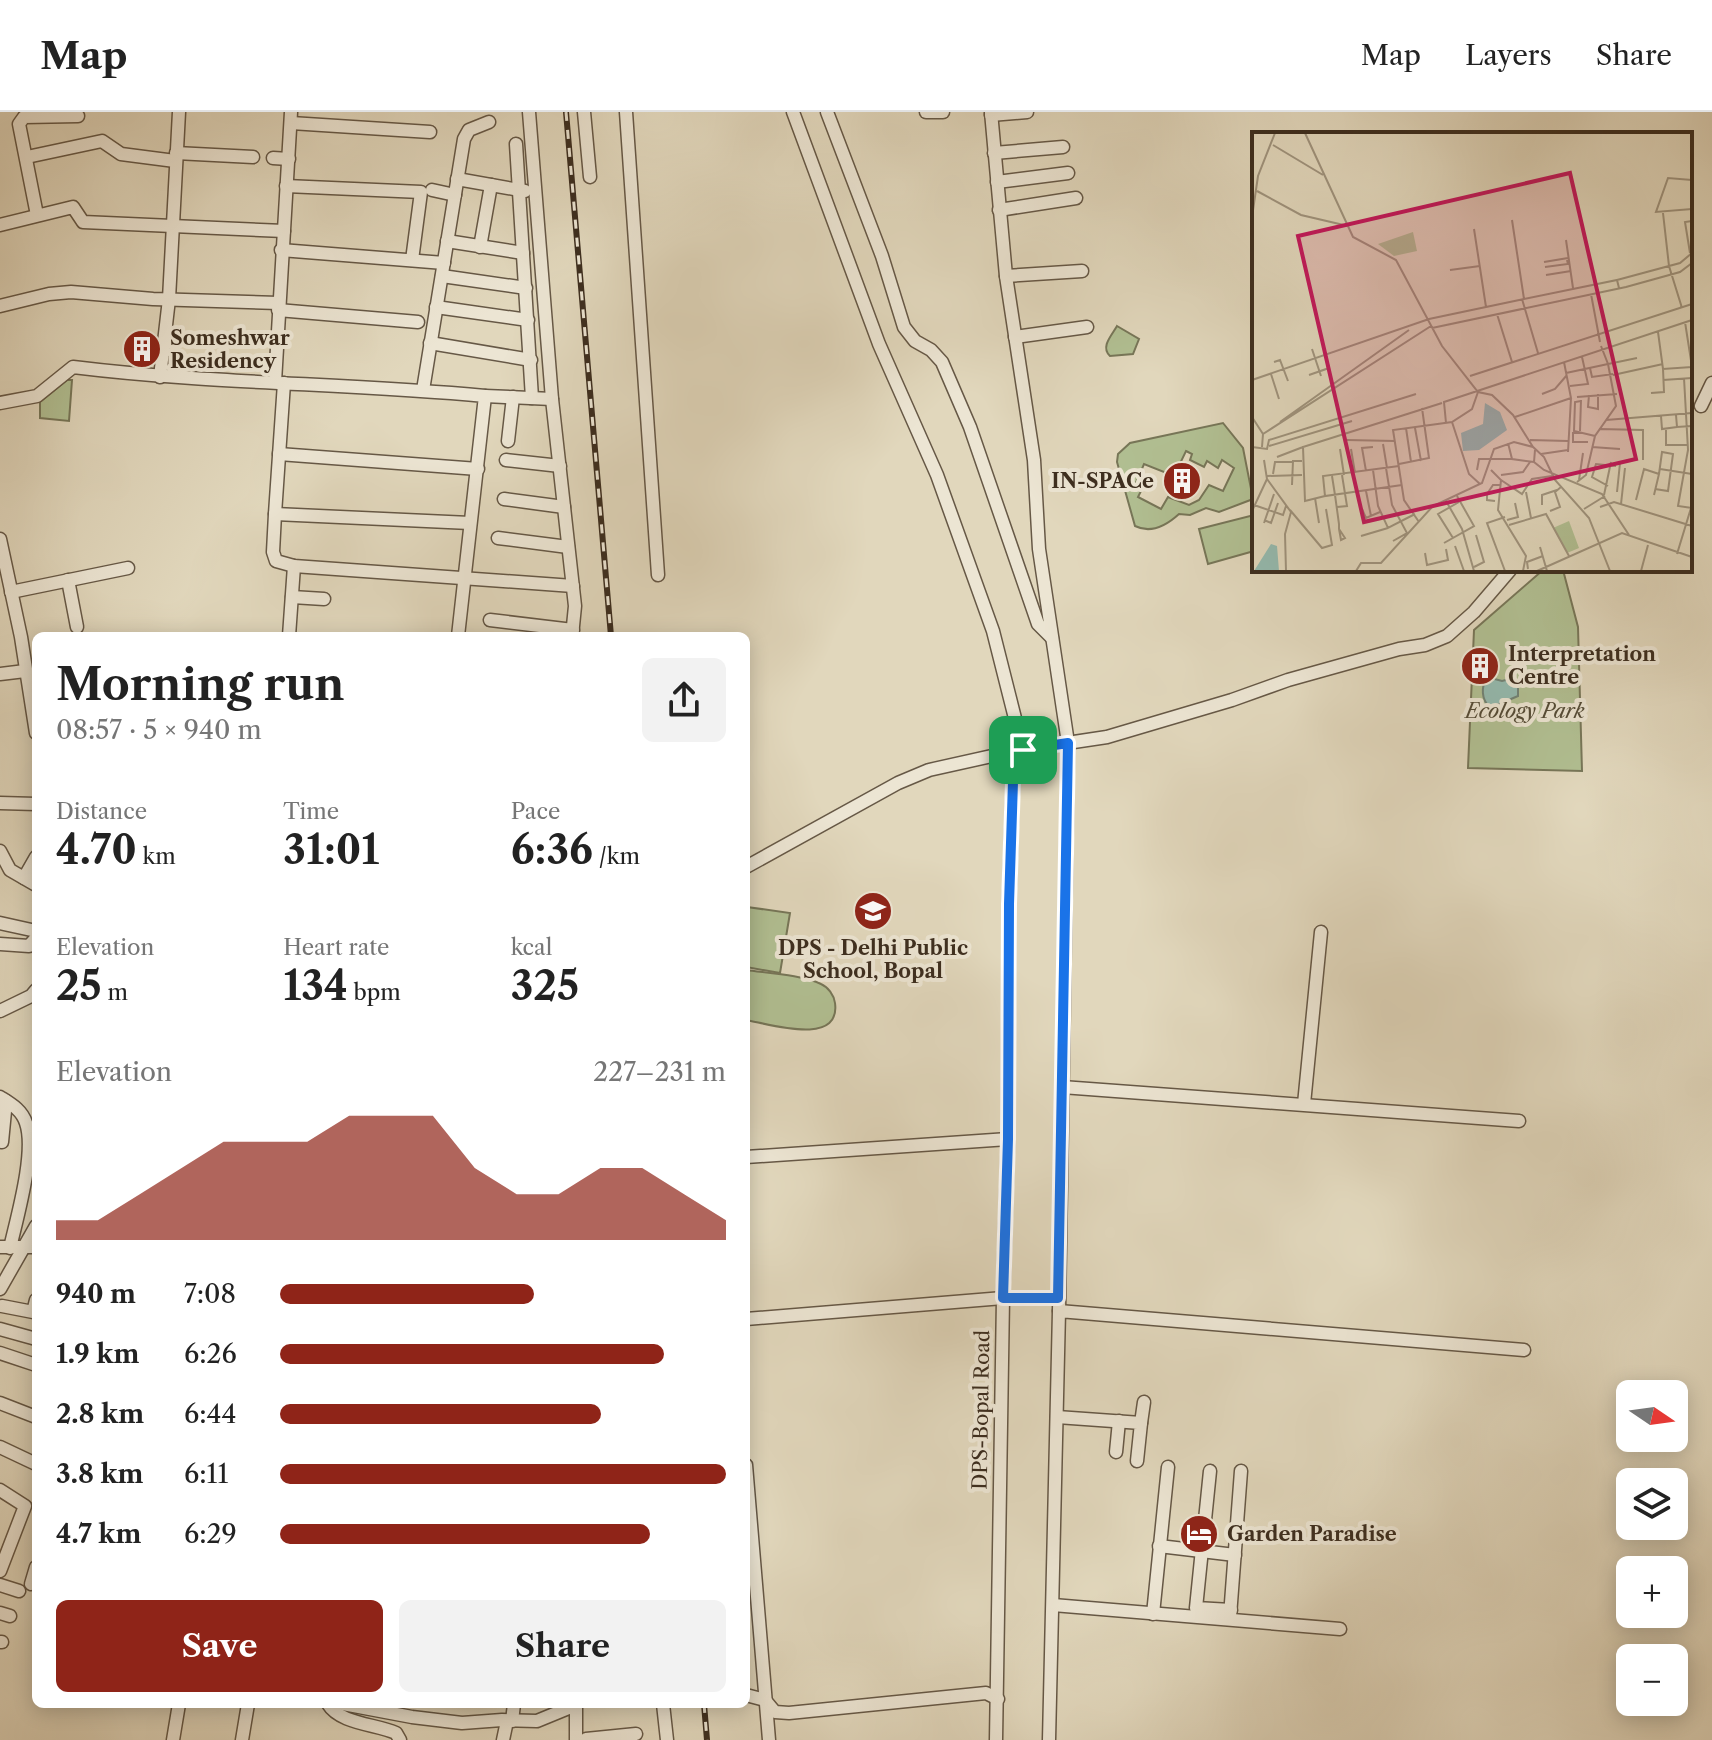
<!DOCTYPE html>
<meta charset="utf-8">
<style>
:root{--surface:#fff;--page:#f2f2f2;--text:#222;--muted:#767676;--line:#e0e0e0;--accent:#8f2418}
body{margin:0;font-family:"Libre Caslon Text",serif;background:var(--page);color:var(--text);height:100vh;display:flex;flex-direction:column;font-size:30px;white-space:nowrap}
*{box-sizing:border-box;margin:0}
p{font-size:26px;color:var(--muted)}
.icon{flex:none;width:44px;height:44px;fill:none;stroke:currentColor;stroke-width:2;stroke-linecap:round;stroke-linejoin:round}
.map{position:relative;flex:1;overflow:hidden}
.side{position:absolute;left:32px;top:520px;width:718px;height:1076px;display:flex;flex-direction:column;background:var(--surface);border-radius:12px;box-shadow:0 4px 20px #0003}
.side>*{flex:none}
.needle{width:52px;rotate:103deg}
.tools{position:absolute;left:1616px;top:1268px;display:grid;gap:16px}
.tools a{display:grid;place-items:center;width:72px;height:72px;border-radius:12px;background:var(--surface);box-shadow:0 4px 20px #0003;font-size:40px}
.pin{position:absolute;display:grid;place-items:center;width:68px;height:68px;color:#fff;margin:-34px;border-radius:16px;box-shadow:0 4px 12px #0006}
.round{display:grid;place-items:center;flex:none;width:84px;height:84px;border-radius:12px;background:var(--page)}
.overview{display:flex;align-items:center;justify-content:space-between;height:136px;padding:0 24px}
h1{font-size:44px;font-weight:700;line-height:60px}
.figures{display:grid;grid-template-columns:repeat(3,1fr);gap:12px;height:136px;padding:8px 24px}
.figures div{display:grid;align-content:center}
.figures b{font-size:40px;font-weight:700}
.figures small{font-size:22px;font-weight:400}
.figures p{font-size:22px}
.chart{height:224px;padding:16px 24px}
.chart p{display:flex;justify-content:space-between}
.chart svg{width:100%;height:144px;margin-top:8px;fill:var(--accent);opacity:.7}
.cta{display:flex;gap:16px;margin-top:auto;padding:16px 24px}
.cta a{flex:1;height:92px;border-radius:12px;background:var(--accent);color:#fff;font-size:32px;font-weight:700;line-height:92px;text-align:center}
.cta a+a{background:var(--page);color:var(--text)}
ul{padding:0 24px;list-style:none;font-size:26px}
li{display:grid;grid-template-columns:128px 96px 1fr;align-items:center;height:60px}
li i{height:20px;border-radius:10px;background:var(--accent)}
header{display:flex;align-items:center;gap:48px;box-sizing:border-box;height:112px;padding:0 40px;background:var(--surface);border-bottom:2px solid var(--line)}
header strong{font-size:38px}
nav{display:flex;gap:44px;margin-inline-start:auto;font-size:28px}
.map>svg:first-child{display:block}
.green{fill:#b1bf92;stroke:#777658;stroke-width:2;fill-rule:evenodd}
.water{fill:#94baaf;stroke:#718275;stroke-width:2}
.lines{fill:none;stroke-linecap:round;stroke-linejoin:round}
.minor-casing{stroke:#665846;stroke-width:15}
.minor{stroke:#ece5d3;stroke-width:12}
.rail-casing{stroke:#3d2e1f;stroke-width:6}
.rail{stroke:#ece5d3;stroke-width:3;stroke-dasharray:9;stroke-linecap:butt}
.route-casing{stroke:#fff;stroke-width:16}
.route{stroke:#1a73e8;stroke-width:10}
.labels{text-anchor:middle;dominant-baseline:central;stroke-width:8;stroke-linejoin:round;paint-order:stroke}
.poi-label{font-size:20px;font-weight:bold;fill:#3d2e1f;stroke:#ece5d3;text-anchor:start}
.park-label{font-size:20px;font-style:italic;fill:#544b36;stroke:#ece5d3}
.street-label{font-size:20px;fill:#3d2e1f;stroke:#ece5d3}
.inset-road{fill:none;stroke:#9f937d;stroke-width:2}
.view{fill:#c2185b;fill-opacity:0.15;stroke:#c2185b;stroke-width:4}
.inset-edge{fill:none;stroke:#3d2e1f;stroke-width:4}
</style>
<header>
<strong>Map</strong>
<nav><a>Map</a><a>Layers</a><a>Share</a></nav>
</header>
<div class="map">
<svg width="1712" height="1628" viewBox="0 0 1712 1628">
<rect width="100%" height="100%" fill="#e1d7bc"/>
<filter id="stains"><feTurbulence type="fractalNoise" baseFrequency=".0025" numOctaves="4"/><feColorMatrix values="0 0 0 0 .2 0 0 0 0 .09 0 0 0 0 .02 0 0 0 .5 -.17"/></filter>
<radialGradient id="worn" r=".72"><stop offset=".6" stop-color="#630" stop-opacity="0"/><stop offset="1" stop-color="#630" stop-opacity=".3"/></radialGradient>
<g class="green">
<path d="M1117,214L1139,227L1133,242L1110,244C1100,235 1112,223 1117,214Z"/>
<polygon points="67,268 72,268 69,309 40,306 40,290"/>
<path d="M1223,311L1243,336L1253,387L1219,400L1206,396L1190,403L1179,402C1167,413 1151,422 1135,414L1117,350L1118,342L1130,331ZM1186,339L1192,342L1190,348L1204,355L1207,349L1218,356L1222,348L1234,356L1223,379L1209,373L1199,388L1189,393L1168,385L1161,397L1138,385L1142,377L1135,373L1144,352L1174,364Z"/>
<polygon points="1254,403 1254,427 1252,429 1254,439 1208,452 1199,417"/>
<polygon points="1543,458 1563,458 1578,515 1582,659 1468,656 1474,518"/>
<polygon points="747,795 790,801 780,861 746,855"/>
<path d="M746,858C767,861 803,863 821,872C828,875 834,883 835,891C841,935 769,912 746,908Z"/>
</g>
<path class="water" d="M1487,565L1502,569L1514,566L1518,575V584L1490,596C1481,587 1481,575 1487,565Z"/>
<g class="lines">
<defs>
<g id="minor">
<polyline points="529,0 552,287 575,494 572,524"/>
<polyline points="584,0 590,65"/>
<polyline points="626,0 658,463"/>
<polyline points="793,0 879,232 937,363 993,519 1023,638"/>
<polyline points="827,0 882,144 904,215 915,229 931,238 942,250 970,315 1038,512 1052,526"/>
<polyline points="926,0 943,0"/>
<polyline points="991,0 1006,164 1034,348 1039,437 1068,631 1059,1199"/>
<polyline points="991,3 1027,0"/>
<polyline points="291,11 430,20"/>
<polyline points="516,32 532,286"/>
<polyline points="176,41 253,45"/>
<polyline points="994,41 1063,35"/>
<polyline points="27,45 102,29 121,42 175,49"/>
<polyline points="273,46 289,47"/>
<polyline points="457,67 525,79"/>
<polyline points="997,70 1068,61"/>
<polyline points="286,74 421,80 412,148"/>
<polyline points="432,78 455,83"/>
<polyline points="999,98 1076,86"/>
<polyline points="37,103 19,12 24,5 78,4"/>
<polyline points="0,113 73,95 83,110 284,119"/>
<polyline points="447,129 523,141"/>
<polyline points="480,135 491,73"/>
<polyline points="281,138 444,151"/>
<polyline points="442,164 526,176"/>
<polyline points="1006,164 1082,159"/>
<polyline points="0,194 49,182 71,180 153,187 278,191"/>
<polyline points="436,195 528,208"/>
<polyline points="278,198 418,210"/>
<polyline points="1015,225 1087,215"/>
<polyline points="430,231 531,248"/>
<polyline points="160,265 169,187 179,0"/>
<polyline points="275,270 291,0"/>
<polyline points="284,271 275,402 273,440 276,449 294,454 573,474"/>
<polyline points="423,278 464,27 469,18 489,10"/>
<polyline points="485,284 552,287"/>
<path d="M0,291L37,284L73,255C210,272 348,271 485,284L458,524"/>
<polyline points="1701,294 1712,271"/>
<polyline points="508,329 513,285"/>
<polyline points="279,342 478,357"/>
<polyline points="506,348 560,354"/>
<polyline points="504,387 564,395"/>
<polyline points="275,402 470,411"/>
<polyline points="498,426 568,435"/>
<polyline points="0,427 21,525 36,621"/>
<polyline points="68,468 77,515"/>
<polyline points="11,480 128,456"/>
<polyline points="292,485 324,487"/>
<polyline points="490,508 573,518"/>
<polyline points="289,524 294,454"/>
<polyline points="0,562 25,559"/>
<polyline points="0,691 36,692"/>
<polyline points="0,739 10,758 36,773"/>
<polyline points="746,755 898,671 929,658 1014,639 1107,625 1232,588 1288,568 1399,537 1425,533 1447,524 1474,500 1510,458"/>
<polyline points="24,766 36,745"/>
<polyline points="0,811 36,819"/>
<polyline points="0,832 29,834 36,826"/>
<polyline points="0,899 31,884 36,878"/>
<polyline points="1062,975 1519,1009"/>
<path d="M0,985C11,992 22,998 26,1011C36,1040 17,1105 10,1136"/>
<polyline points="1304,992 1321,820"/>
<polyline points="2,1030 6,989"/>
<polyline points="746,1045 1008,1027"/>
<polyline points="0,1135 36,1135"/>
<polyline points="0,1177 36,1114"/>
<polyline points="2,1194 33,1200 36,1188"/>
<polyline points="746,1207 1003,1186 1058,1186"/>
<polyline points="0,1217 36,1227"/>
<polyline points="0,1241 36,1253"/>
<polyline points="0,1291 36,1305"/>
<polyline points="1057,1305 1141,1311 1137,1349"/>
<polyline points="1141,1311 1144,1290"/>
<polyline points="0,1335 36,1352"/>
<polyline points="1116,1340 1119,1309"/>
<polyline points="746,1353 769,1628"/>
<polyline points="1210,1359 1196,1496 1231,1498"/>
<polyline points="0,1378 25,1394 0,1459"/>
<polyline points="1159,1434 1235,1443"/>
<polyline points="31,1472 36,1455"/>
<polyline points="0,1473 19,1479"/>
<polyline points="1053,1493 1340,1517"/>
<polyline points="0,1501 10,1504"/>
<polyline points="1153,1502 1168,1355"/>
<polyline points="1230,1504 1241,1359"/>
<polyline points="0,1530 2,1530"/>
<polyline points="746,1583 765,1588 775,1600 789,1601 986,1581 998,1587"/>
<path d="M328,1592C340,1612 376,1612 396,1621L400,1628"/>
<polyline points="343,1592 412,1605 462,1611 502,1608 537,1609 576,1593 576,1628"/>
<polyline points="663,1592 667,1628"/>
<polyline points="512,1609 514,1592"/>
<polyline points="586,1627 636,1622"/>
<polyline points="173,1628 179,1592"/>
<polyline points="242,1628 248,1592"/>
<polyline points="503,1628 507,1609"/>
<polyline points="996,1628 1003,1186 1008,1027 1009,792 1014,639"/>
<polyline points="1049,1628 1059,1199 1524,1238"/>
</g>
</defs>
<use href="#minor" class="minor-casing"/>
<use href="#minor" class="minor"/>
<defs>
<g id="rail">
<polyline points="566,0 611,524"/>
<polyline points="704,1592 707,1628"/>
</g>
</defs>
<use href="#rail" class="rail-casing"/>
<use href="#rail" class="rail"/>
</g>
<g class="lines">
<defs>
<polygon id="route" points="1068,631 1058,1186 1003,1186 1008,1027 1009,792 1014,639"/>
</defs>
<use href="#route" class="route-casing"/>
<use href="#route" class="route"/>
</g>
<defs>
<symbol id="building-disc" viewBox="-11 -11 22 22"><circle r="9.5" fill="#8f2418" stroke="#ece5d3"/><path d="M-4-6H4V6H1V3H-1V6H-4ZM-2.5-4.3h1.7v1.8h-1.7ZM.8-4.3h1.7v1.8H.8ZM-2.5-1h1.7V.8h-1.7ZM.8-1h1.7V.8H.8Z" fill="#fff"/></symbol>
<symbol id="school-disc" viewBox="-11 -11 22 22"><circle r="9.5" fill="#8f2418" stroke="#ece5d3"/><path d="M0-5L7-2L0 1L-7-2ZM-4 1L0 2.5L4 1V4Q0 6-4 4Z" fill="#fff"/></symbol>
<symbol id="hotel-disc" viewBox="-11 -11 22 22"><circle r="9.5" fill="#8f2418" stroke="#ece5d3"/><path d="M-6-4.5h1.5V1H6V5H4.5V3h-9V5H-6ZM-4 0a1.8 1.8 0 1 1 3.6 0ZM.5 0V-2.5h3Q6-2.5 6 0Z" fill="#fff"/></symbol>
</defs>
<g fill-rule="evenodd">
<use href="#building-disc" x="120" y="215" width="44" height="44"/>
<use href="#building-disc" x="1160" y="347" width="44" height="44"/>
<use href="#building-disc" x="1458" y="532" width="44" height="44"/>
<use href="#school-disc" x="851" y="777" width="44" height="44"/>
<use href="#hotel-disc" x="1177" y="1400" width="44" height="44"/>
</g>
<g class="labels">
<g class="poi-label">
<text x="170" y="226">Someshwar<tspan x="170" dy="23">Residency</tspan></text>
<text x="1154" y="369" text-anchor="end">IN-SPACe</text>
<text x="1508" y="542">Interpretation<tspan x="1508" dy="23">Centre</tspan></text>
<text x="873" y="836" text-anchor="middle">DPS - Delhi Public<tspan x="873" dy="23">School, Bopal</tspan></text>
<text x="1227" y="1422">Garden Paradise</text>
</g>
<g class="park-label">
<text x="1525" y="599">Ecology Park</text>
</g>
<g class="street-label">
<text transform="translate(981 1298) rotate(-89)">DPS-Bopal Road</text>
</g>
</g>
<g transform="translate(1252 20)">
<rect width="440" height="440" fill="#e1d7bc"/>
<path d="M161,100L165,119L142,124L126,112ZM317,389L327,416L315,421L301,396Z" fill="#b1bf92"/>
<path d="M233,271L248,280L255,298L227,318L211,319L209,301L231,292ZM19,412L25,414L27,439H2Z" fill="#94baaf"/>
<path class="inset-road" d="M53,1L101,105L144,128L190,214L226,260L240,263L261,283L281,315M21,13L71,43M440,48L416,46L404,80L440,77M5,59L49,83L96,94M411,81L417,134L430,176M0,85L6,44L23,1M260,88L272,167L365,148L367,156M222,97L234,175M314,108L321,156M438,121L433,90L440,89M292,130L316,126M293,135L316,132L315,128M198,138L228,134M294,143L319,139M365,148L428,131L440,121M339,162L348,210M270,167L286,221M245,182L260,230M433,190L440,235M180,196L374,155L428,140L440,131M406,200L411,237L440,235M60,217L69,244M22,230L28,228L36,249M338,236L340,245L361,242M314,241L356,232L349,214M19,242L27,267M57,243L77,236L74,224M361,243L411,232M218,244L440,172M432,246L436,318L426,374L440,376M0,248L177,187L272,167M411,248L440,246M318,254L336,252L330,225M399,261L412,260L411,237M290,262L303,257L315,243M337,263L336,275L346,277V262M325,265L365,262M329,269L323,270L322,299L343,304M424,283L425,295L440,294M409,284L410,297L425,295M0,285L11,302L10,315M263,285L319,266L312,230M354,288L440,281M28,290L157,198M200,290L217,342L228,352M194,291L192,270L440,188M154,296L159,330M163,296L169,329M414,296V313H436M347,297L391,298V328M328,299L329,268M327,301H321V310H336M11,302L179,194M95,308L143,309M278,308L316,309M256,311L260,327L282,330M131,312L135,336M17,314L100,289M0,315L15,317L17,308L164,262M340,315L368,317M88,317L92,343M99,317L103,341M283,318L282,330L292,338L350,362L377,403M316,320L319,266M289,322L316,318M25,325L51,315M147,332L177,326L170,276M147,334L71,344L73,364L150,353M134,336L140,373L155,401L141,409M408,337L440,342M121,338L126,374L136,396L163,382M225,338L227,327H260M239,338L249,348L246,378L274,424L271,439M114,339L110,316L121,315M21,342L23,330H41M249,343L271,340L278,330M15,344L50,343M80,344L83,363L87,392V397L89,408L93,406L87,397M15,347L39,380L33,402L34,439M249,348L270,362L280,347L300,344M327,348L331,321M325,350L334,343L343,304L364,274L356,232L385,226M40,353L41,329H50M356,354L340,345L344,332L363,334V330M403,357L416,359L421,322L410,320L407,342M114,359L119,384M274,360L279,386M365,360L368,331M352,363L359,330M73,364L53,369L51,315L190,271M63,366L67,391M384,368L392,337L407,342L402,363M194,369L210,397L222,439M243,369L235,368V362L241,353H248M369,372L373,336M2,373L31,383L34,374M290,373V363L305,358M85,375L95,374L90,343M348,375L362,370L440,394M110,377L114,386L128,380M332,377L353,364M38,378L70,416L80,413L74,377M0,379L15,347L12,328M298,379L308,375L303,360L309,355M253,385L235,391L253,439M12,388L19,391L26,371M255,388L266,385L263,371M167,390L152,368L141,298L200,290L220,277L226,260M12,391L22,362M257,393L294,382L317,424M109,404L136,396M201,406L186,382L207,370M192,411L222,394L205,364M203,414L212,439M288,415L295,439M173,421L175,433L196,428L194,417M425,422L439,376M222,435L232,430L224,403M276,437L275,430L291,424M104,439L109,431H129L181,374L230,351L242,317L262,310L281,315L292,325L303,348L337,386L358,439M285,439L370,401L440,425M389,439L396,413"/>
<path class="view" d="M318,41L384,327L112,390L46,104Z"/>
<rect width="440" height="440" class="inset-edge"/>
</g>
<rect width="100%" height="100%" filter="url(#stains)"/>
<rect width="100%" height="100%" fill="url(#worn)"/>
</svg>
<div class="tools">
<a><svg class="needle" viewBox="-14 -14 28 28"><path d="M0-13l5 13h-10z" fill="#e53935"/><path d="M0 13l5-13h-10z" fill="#767676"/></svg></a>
<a><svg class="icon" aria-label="layers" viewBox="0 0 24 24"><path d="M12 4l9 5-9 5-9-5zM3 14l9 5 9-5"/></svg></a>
<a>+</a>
<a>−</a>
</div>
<div class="pin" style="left:1023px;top:638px;background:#1e9e55"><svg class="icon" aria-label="arrive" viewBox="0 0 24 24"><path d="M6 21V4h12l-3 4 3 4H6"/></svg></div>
<section class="side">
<div class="overview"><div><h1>Morning run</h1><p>08:57 · 5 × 940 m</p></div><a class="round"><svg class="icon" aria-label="share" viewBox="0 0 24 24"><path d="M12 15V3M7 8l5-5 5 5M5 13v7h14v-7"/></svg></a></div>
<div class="figures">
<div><p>Distance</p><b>4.70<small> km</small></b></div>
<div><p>Time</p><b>31:01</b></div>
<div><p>Pace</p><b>6:36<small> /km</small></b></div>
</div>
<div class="figures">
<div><p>Elevation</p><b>25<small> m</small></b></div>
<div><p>Heart rate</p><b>134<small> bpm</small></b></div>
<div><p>kcal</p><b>325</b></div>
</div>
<div class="chart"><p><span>Elevation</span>227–231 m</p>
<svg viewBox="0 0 160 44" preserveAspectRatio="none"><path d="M0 44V38L10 38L20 30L30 22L40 14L50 14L60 14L70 6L80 6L90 6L100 22L110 30L120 30L130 22L140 22L150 30L160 38V44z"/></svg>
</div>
<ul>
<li><b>940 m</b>7:08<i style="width:57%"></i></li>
<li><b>1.9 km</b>6:26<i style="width:86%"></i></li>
<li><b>2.8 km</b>6:44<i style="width:72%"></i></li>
<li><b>3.8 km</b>6:11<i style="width:100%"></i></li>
<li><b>4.7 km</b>6:29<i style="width:83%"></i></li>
</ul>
<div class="cta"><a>Save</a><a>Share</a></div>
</section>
</div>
